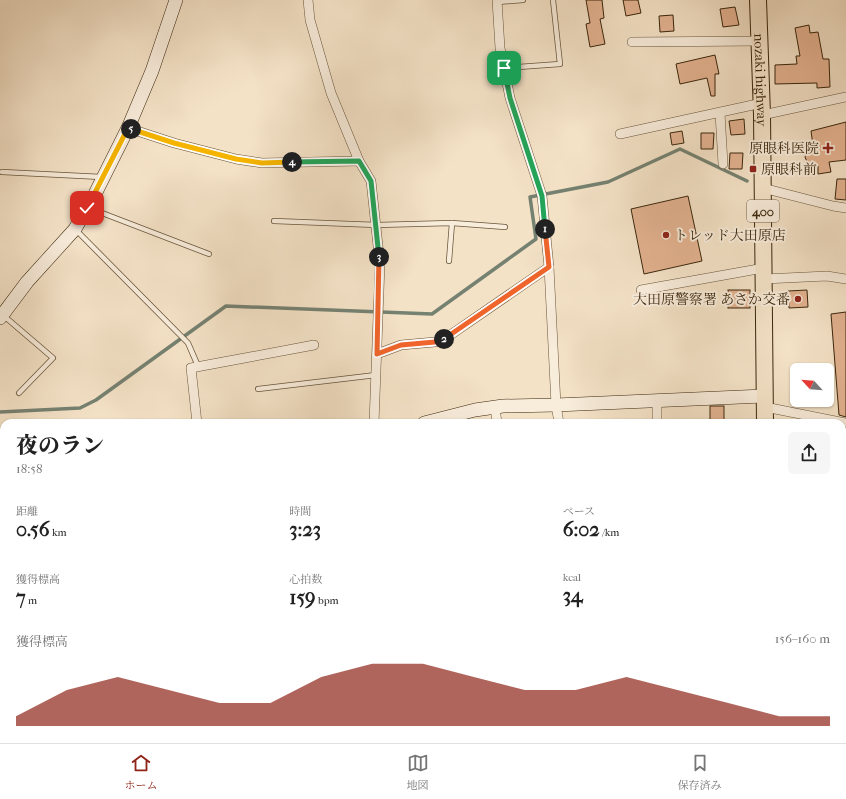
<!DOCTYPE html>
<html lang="ja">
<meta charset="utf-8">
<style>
:root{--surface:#fff;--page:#f6f6f6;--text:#222;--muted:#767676;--line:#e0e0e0;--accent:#8f2418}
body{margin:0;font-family:"IM FELL French Canon","Noto Serif JP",serif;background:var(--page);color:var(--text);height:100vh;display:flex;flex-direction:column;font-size:15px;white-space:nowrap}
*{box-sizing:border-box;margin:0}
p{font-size:13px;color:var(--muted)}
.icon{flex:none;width:22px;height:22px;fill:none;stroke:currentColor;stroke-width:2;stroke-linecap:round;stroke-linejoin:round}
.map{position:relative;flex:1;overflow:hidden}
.panel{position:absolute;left:0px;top:419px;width:846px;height:324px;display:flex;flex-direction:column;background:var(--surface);border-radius:12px 12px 0 0;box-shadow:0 1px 3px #0004}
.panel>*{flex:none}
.needle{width:26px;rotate:296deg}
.buttons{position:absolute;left:790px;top:363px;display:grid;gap:8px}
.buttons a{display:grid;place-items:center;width:44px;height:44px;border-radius:6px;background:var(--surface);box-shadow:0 1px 3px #0004;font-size:20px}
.pin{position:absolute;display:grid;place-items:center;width:34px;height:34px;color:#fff;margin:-17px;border-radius:8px;box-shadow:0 2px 6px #0006}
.km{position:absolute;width:20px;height:20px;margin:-10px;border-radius:50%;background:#222;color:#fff;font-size:11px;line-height:20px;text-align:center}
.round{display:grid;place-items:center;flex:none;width:42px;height:42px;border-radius:6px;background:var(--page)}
.head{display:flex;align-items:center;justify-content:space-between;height:68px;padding:0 16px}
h1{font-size:22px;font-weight:800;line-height:30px}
.metrics{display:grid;grid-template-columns:repeat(3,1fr);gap:6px;height:68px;padding:4px 16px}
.metrics div{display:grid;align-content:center}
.metrics b{font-size:20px;font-weight:800}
.metrics small{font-size:11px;font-weight:400}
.metrics p{font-size:11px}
.chart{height:112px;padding:8px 16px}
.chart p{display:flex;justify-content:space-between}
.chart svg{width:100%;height:72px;margin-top:4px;fill:var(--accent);opacity:.7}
.dock{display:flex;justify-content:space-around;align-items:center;height:56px;border-top:1px solid var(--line);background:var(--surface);font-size:11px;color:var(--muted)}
.dock a{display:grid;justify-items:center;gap:2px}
.dock .active{color:var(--accent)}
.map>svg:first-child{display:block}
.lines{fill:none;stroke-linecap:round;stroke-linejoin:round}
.stream{stroke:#758171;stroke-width:3.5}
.building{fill:#e3b290;stroke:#3a260c}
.lane-casing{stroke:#68553b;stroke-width:6}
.street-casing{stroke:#68553b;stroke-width:10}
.secondary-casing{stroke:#3a260c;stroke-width:14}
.highway-casing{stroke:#3a260c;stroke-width:18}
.lane{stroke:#f8ecdb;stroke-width:4.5}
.street{stroke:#f8ecdb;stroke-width:9}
.secondary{stroke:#f8ecdb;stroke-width:13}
.highway{stroke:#f4e2c7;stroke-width:16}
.split-1-casing{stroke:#fff;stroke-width:8}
.split-2-casing{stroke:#fff;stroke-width:8}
.split-3-casing{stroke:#fff;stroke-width:8}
.split-4-casing{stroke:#fff;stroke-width:8}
.split-5-casing{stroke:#fff;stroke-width:8}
.split-6-casing{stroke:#fff;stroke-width:8}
.split-1{stroke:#22a559;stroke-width:5}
.split-2{stroke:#f0652b;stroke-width:5}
.split-3{stroke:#f0652b;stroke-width:5}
.split-4{stroke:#22a559;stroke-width:5}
.split-5{stroke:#f5b400;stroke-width:5}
.split-6{stroke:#f5b400;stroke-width:5}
.poi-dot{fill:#8f2418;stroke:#f8ecdb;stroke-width:1.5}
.labels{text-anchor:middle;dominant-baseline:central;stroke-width:4;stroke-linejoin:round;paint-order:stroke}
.shield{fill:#f8ecdb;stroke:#73614a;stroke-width:1}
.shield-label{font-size:13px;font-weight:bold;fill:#3a260c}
.street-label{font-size:14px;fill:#3a260c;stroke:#f8ecdb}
.poi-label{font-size:14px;fill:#3a260c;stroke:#f8ecdb;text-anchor:end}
</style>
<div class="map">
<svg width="846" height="743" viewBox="0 0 846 743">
<rect width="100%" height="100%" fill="#f4e2c7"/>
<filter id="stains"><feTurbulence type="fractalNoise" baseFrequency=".005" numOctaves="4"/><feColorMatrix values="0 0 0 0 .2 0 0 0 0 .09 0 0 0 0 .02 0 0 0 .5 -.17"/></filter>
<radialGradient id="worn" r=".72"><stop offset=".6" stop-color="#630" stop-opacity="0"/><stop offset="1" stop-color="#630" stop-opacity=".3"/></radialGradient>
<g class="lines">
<polyline class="stream" points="0,412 80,408 96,400 226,306 432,314 536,239 530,197 608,182 680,149 747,181"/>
</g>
<g class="building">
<polygon points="586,0 602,0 604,18 600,19 605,44 590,47 586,24 590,23"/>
<polygon points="623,0 638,0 641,13 626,16"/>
<polygon points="735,7 739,25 723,27 720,9"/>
<polygon points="673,15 674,31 660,32 659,16"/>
<polygon points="809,25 810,33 818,32 823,59 829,59 830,87 817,88 817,83 775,84 775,65 797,64 796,56 800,56 795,28"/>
<polygon points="715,55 719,74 715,74 715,96 711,96 707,78 680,84 676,64"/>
<polygon points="744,119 745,134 731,135 729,121"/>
<polygon points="846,122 846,160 829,162 831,172 818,174 818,166 812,167 808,164 805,157 807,151 813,145 811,131"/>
<polygon points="682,131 684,143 672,145 670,133"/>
<polygon points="701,133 714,133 713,149 701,149"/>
<polygon points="730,153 743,153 742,169 729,169"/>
<polygon points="837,179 846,179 846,200 835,199"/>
<polygon points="688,196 702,261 644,274 631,209"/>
<rect x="728" y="290" width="22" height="18"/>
<polygon points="807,290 808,307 789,308 788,291"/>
<polygon points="846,312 846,417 839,415 831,314"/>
<rect x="710" y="406" width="14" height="17"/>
</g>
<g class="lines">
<defs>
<g id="lane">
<polyline points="497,2 523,0"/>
<polyline points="504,68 560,64 553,0"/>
<polyline points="2,172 102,177"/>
<polyline points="89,208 209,254"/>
<polyline points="274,221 377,225 452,223 505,227"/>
<polyline points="76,230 188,343 198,366"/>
<polyline points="449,261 452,223"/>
<polyline points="4,316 53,358 19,393"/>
<polyline points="258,389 376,375"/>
<polyline points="45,743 45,739"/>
<polyline points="109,743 109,739"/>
</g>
<g id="street">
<polyline points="308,0 310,20 331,93 359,161 371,181 380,264 374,423"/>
<polyline points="497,0 500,48 510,98 542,196 549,267 556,405 559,423"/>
<polyline points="632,42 760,41"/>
<polyline points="720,113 723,164"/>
<polyline points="762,115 846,97"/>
<polyline points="128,128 174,143 236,159 262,163 359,161"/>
<polyline points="620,134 762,103"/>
<polyline points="763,188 833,206 846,208"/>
<polyline points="764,279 827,276 846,279"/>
<polyline points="641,290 764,268"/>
<polyline points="377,354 401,345 435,342 446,338 549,267"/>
<polyline points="657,400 657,423"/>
<polyline points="495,407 497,423"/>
<polyline points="765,407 846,423"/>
<polyline points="197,423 191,368 314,345"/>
<polyline points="842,499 846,498"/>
<polyline points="0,671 4,676"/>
<polyline points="842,691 846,690"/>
<polyline points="0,700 4,700"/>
<polyline points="170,739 173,743"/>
<polyline points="345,739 347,743"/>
<polyline points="447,739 448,743"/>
<polyline points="613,739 613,743"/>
<polyline points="458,743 474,739"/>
</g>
<g id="secondary">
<polyline points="0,318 27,282 75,229 95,194 128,128 152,71 176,0"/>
<polyline points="424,423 475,410 503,406 556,405 765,396"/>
<polyline points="0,473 4,472"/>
</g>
<g id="highway">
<path id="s1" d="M758,0L762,115L765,423"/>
<polyline points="766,739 766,743"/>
</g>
</defs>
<use href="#lane" class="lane-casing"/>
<use href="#street" class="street-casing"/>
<use href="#secondary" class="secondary-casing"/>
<use href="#highway" class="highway-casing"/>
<use href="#lane" class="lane"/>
<use href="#street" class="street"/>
<use href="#secondary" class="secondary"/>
<use href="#highway" class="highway"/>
</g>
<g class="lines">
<defs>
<polyline id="split-1" points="504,68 510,98 542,196 545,229"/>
<polyline id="split-2" points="444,339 549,267 545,229"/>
<polyline id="split-3" points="379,257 377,354 401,345 435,342 444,339"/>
<polyline id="split-4" points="292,162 359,161 371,181 379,257"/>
<polyline id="split-5" points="131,129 174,143 236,159 262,163 292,162"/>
<polyline id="split-6" points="87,208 128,128 131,129"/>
</defs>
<use href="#split-1" class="split-1-casing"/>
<use href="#split-2" class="split-2-casing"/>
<use href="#split-3" class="split-3-casing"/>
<use href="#split-4" class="split-4-casing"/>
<use href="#split-5" class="split-5-casing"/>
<use href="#split-6" class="split-6-casing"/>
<use href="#split-1" class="split-1"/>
<use href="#split-2" class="split-2"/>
<use href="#split-3" class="split-3"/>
<use href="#split-4" class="split-4"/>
<use href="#split-5" class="split-5"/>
<use href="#split-6" class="split-6"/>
</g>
<g class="poi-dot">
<path d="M826 142h4v4h4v4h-4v4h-4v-4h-4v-4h4z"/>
<rect x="749" y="165" width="8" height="8" rx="2"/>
<circle cx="666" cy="235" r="4"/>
<circle cx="798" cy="299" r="4"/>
</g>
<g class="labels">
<rect class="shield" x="747" y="200" width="32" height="22" rx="3"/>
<g class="shield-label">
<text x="763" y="211">400</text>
</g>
<g class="street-label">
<text stroke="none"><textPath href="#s1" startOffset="80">nozaki highway</textPath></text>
</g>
<g class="poi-label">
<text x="819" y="148">原眼科医院</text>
<text x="761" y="169" text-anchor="start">原眼科前</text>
<text x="674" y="235" text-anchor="start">トレッド大田原店</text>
<text x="790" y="299">大田原警察署 あさか交番</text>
</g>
</g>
<rect width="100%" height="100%" filter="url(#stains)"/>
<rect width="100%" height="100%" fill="url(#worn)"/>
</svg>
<div class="buttons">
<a><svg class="needle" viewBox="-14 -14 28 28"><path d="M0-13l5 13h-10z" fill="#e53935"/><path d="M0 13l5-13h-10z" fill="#767676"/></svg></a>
</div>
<div class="pin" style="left:504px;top:68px;background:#1e9e55"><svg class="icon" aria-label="arrive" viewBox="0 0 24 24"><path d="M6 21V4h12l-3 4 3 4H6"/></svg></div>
<div class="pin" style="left:87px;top:208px;background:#d93025"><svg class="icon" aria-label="check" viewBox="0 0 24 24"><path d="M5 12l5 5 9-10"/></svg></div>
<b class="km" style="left:545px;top:229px">1</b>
<b class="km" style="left:444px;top:339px">2</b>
<b class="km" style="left:379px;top:257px">3</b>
<b class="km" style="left:292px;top:162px">4</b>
<b class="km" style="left:131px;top:129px">5</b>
<section class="panel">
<div class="head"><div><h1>夜のラン</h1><p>18:58</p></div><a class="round"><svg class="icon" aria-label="share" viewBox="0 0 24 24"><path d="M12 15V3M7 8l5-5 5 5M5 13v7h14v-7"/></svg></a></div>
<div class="metrics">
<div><p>距離</p><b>0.56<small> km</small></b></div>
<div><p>時間</p><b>3:23</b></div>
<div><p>ペース</p><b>6:02<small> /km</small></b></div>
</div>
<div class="metrics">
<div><p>獲得標高</p><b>7<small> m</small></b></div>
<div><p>心拍数</p><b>159<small> bpm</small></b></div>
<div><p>kcal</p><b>34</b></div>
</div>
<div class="chart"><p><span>獲得標高</span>156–160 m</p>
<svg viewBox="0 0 160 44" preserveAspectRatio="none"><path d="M0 44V38L10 22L20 14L30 22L40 30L50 30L60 14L70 6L80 6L90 14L100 22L110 22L120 14L130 22L140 30L150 38L160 38V44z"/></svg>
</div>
</section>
</div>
<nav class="dock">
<a class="active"><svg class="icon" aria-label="home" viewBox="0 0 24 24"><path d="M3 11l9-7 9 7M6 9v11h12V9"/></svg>ホーム</a>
<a><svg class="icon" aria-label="map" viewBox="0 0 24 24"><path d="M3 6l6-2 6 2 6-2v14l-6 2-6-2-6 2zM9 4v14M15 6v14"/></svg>地図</a>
<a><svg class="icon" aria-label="saved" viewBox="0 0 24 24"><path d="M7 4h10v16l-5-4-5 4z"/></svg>保存済み</a>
</nav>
